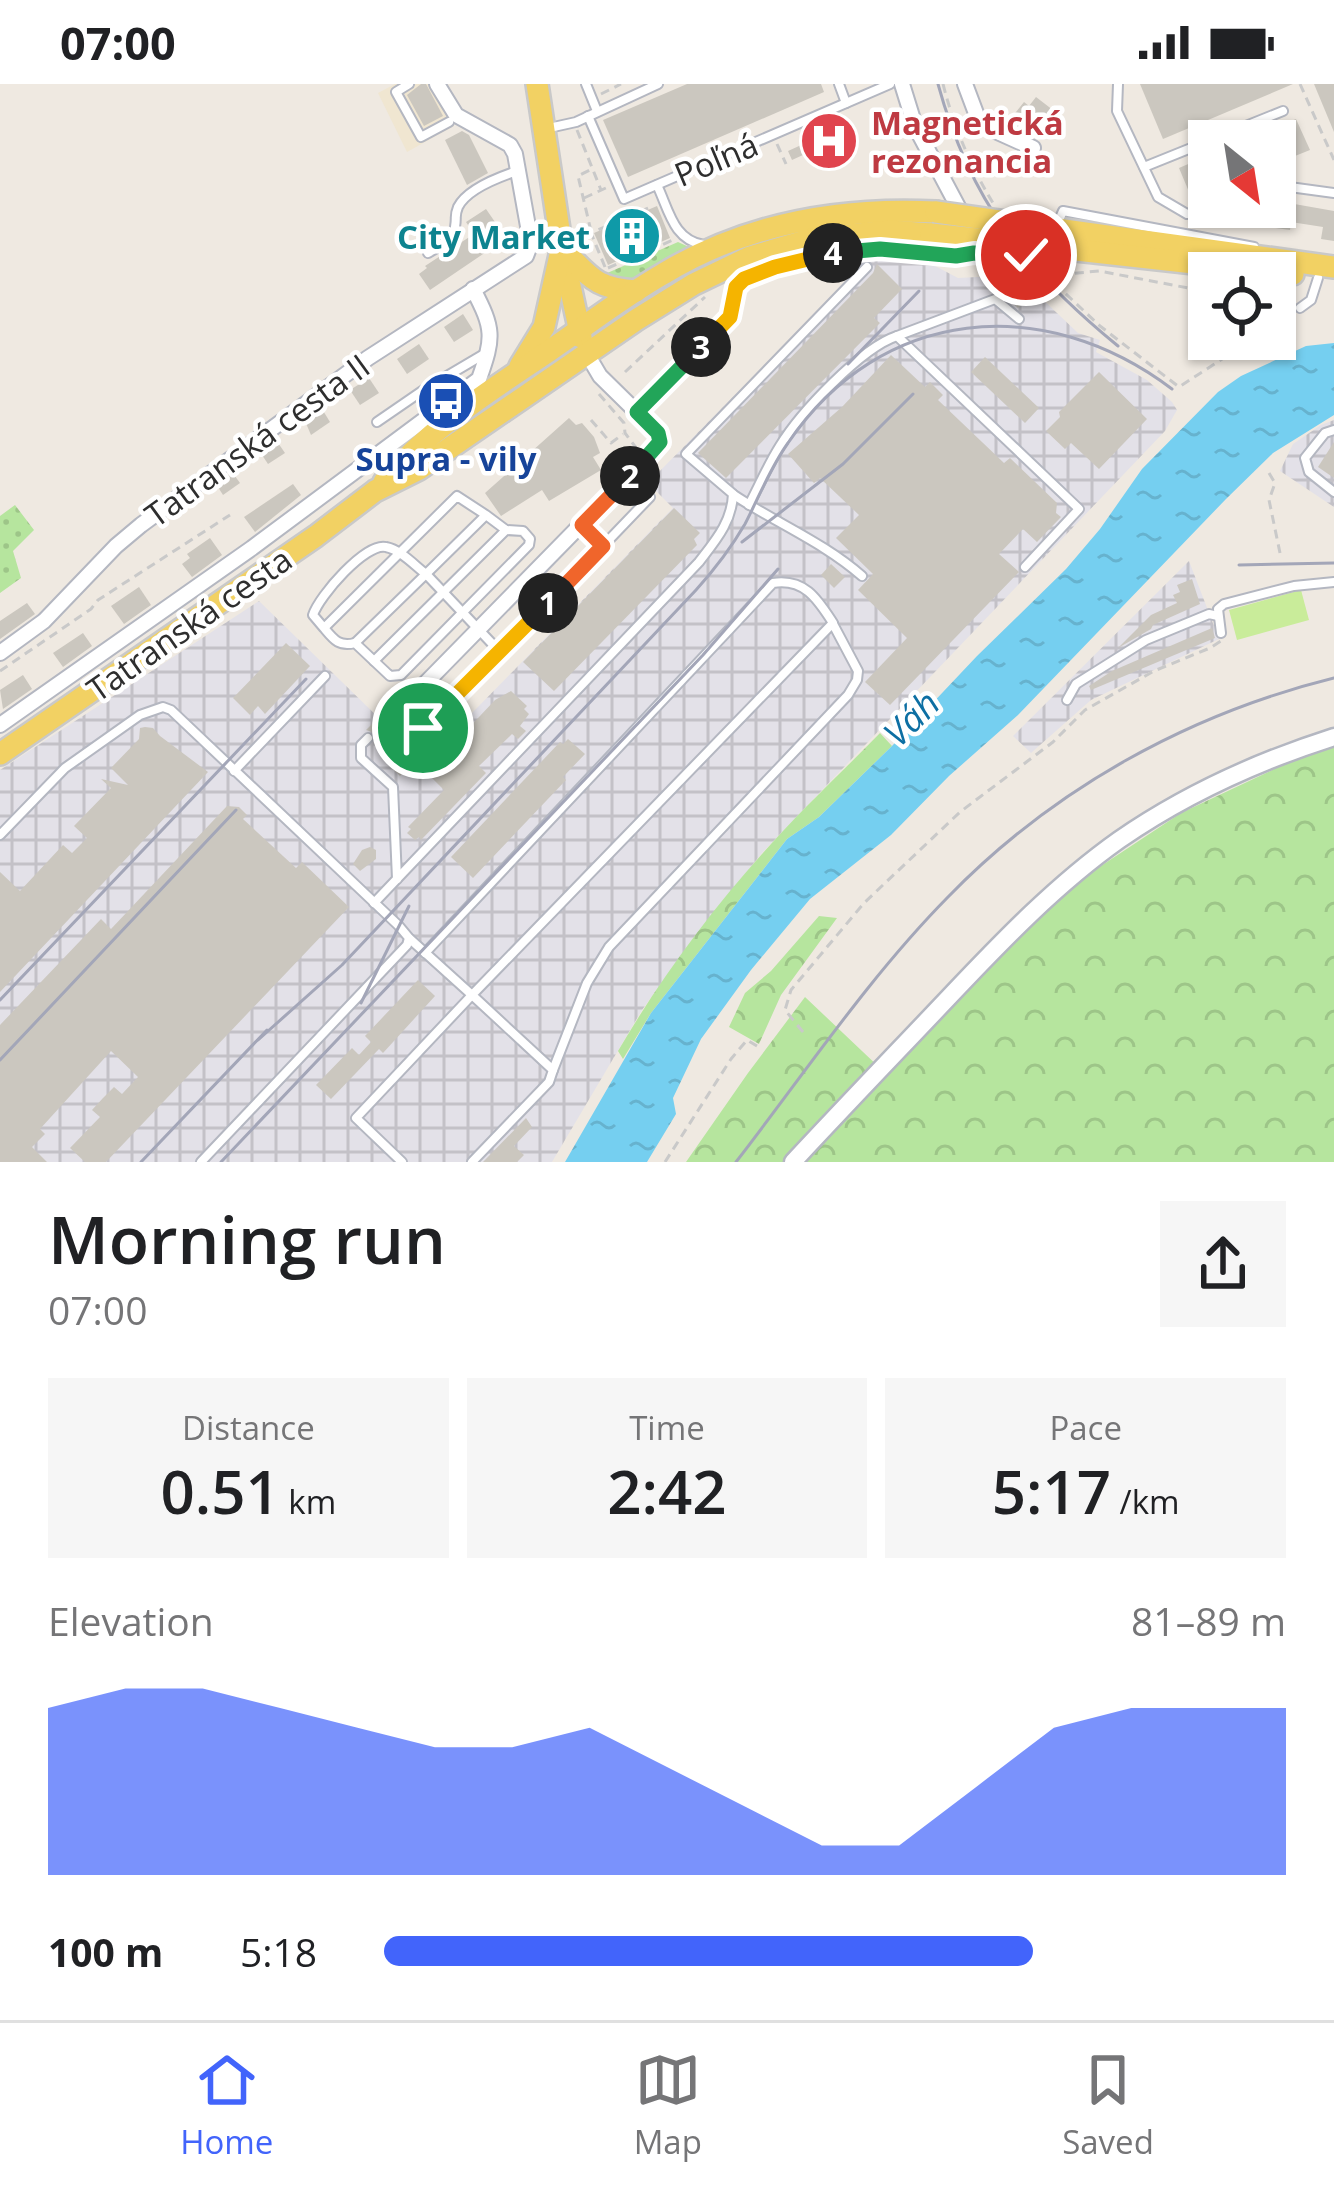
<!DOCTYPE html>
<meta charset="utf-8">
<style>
:root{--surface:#fff;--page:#f6f6f6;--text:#202124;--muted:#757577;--line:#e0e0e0;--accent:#4264fb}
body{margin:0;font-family:"Open Sans",sans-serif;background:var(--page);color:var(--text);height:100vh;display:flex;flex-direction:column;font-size:45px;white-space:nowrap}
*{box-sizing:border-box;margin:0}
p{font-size:39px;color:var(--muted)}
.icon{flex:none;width:66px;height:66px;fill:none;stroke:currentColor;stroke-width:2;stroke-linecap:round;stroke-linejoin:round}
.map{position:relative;height:1078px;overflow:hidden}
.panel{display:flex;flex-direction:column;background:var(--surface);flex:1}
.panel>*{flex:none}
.needle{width:78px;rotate:150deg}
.controls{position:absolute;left:1188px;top:36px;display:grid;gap:24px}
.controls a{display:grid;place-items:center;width:108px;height:108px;border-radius:0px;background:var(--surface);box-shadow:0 3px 9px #0004;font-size:60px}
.pin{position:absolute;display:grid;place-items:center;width:102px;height:102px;color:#fff;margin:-51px;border:6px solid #fff;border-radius:50%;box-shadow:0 3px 12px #0007}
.km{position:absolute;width:60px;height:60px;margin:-30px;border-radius:50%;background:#222;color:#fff;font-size:33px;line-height:60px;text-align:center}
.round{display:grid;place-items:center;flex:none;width:126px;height:126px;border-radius:0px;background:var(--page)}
.head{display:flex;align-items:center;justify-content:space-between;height:204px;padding:0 48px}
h1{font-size:66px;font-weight:600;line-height:90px}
.metrics{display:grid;grid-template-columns:repeat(3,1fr);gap:18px;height:204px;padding:12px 48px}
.metrics div{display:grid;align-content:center;border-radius:0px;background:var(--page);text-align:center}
.metrics b{font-size:60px;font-weight:600}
.metrics small{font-size:33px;font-weight:400}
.metrics p{font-size:33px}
.chart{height:336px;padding:24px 48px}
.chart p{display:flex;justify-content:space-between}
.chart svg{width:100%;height:216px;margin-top:12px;fill:var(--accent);opacity:.7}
ul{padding:0 48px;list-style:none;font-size:39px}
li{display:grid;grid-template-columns:192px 144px 1fr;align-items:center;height:90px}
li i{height:30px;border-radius:15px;background:var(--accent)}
.status{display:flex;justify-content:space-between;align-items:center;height:84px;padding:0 60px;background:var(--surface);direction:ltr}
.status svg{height:33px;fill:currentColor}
.tabs{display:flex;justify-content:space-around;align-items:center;height:168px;border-top:3px solid var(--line);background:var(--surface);font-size:33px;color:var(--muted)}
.tabs a{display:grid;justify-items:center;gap:6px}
.tabs .selected{color:var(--accent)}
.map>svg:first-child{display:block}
.industrial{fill:url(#industrial-grid)}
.education{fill:#f0e6d1}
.green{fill:url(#green-dots)}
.forest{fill:url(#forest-crowns)}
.pitch{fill:#c9ec9a}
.water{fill:url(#water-ripples)}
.building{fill:#cbc7bf}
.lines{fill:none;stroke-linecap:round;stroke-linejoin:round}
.service-casing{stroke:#b4b7c1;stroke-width:12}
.minor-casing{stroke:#b4b7c1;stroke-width:18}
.tertiary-casing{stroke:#b4b7c1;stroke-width:21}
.primary-casing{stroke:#c9c9c9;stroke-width:26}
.path{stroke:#c9c9c9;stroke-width:3;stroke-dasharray:9 6;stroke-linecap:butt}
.service{stroke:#fff;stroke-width:8}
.minor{stroke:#fff;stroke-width:14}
.tertiary{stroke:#fff;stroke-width:16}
.primary{stroke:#f2d163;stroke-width:21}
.rail{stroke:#a3a6b8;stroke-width:3}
.primary-bridge-casing{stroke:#c9c9c9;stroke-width:26;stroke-linecap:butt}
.primary-bridge{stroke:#f2d163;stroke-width:21}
.split-1-casing{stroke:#fff;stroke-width:24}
.split-2-casing{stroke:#fff;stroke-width:24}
.split-3-casing{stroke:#fff;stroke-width:24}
.split-4-casing{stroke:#fff;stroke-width:24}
.split-5-casing{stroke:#fff;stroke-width:24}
.split-1{stroke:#f5b400;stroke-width:15}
.split-2{stroke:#f0652b;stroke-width:15}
.split-3{stroke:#22a559;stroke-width:15}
.split-4{stroke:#f5b400;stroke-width:15}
.split-5{stroke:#22a559;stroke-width:15}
.labels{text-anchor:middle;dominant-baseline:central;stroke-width:9;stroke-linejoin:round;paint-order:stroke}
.health-label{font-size:33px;font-weight:bold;fill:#be3a42;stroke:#fff;text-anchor:start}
.street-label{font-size:33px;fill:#2e2e2e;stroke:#fff}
.culture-label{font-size:33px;font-weight:bold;fill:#0d838f;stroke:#fff;text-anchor:end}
.transit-label{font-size:33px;font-weight:bold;fill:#164399;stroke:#fff}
.water-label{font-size:36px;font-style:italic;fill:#0d6fa3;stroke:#fff}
</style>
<div class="status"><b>07:00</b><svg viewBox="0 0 49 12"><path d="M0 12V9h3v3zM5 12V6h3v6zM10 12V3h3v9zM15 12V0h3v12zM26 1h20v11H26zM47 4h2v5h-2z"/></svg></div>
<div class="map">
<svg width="1334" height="1078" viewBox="0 0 1334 1078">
<defs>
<pattern id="industrial-grid" width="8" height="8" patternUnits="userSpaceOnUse" patternTransform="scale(3)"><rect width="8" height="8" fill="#e3e1e8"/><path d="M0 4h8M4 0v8" fill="none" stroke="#c3c1c7"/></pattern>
<pattern id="green-dots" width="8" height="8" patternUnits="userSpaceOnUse" patternTransform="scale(3)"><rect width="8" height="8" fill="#b6e59e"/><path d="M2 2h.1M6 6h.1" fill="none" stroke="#9dc588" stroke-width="1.8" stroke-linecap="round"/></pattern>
<pattern id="forest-crowns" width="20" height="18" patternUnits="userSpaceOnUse" patternTransform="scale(3)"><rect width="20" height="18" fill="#b6e59e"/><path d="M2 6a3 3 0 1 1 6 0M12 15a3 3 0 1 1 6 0" fill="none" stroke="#9dc588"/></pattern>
<pattern id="water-ripples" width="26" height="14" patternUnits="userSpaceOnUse" patternTransform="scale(3)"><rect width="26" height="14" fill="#75cff0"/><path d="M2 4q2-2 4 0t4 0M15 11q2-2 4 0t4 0" fill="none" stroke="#66b2ce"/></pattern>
</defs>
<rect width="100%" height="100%" fill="#efe9e1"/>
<g class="industrial">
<polygon points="848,174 920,174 958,194 1017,191 1078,249 1100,256 1096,268 1147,296 1172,318 1177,326 1165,347 762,769 696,851 642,926 552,1078 0,1078 0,686 259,517 424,678 673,424 648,399 849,196"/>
<polygon points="1334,336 1334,423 1280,387 1293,360 1321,341"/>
<polygon points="1189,477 1219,555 1091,616 1031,669 1013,652"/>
</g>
<polygon class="education" points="395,0 431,0 454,42 407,68 378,9"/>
<g class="green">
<polygon points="678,158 689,163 628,197 603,196 605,190"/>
<polygon points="15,421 34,446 13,467 21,494 0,509 0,432"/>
</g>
<g class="forest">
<path d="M880,649L892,662L819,733L787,755L651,929L623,975L618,967C659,897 708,830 762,770C799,728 841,689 880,649Z"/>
<polygon points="1334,663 1334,1078 686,1078 748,989 805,913 881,985 1054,813 1181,729 1317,665"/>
<polygon points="819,832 837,834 781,911 759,960 729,943 745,909 771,887"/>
</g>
<polygon class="pitch" points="1301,506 1309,536 1237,556 1229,526"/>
<polygon class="water" points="1334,259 1334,331 1273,369 1226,415 1018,631 949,692 891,751 810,815 751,886 701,955 673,1014 676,1030 647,1078 565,1078 651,929 787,755 819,733 892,662 977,572 1066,485 1100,445 1142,385 1218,308 1241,292 1306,262"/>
<g class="building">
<polygon points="421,0 426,0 443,32 424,42 407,11"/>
<polygon points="687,0 821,0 824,8 628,93 603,36"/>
<polygon points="1140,0 1293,0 1163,55"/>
<polygon points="1314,0 1334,0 1334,48"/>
<polygon points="1036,13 1062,33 1046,53 1041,49 1038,54 1008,38 1024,18 1029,22"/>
<polygon points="1296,35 1310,66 1275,80 1275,57 1243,57"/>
<polygon points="841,43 847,70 824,80 816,65 792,76 788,67"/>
<polygon points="462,47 469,51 488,89 467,101 445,56"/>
<polygon points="1209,71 1209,108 1192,115 1179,84"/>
<polygon points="1283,118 1334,127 1334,157 1321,155 1323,143 1291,138 1290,146 1268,143 1271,123 1275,123 1275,119"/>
<polygon points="657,122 670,154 608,181 594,149"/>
<polygon points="486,125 504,151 484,164 486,168 430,206 419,190 427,184 425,182 474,150 466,138"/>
<polygon points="877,180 902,205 874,234 880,239 726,394 698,369 873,189"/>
<polygon points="1013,197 1029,213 1018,224 1002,209"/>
<polygon points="463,230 473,246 454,258 444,243"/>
<polygon points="419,260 429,275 407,290 397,275"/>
<polygon points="891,271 925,303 930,298 943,311 938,316 1004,379 1010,374 1057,419 1056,429 1061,433 1037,458 1023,445 999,470 1019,488 890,621 865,598 907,554 858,506 873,490 836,454 859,431 820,394 814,399 788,370 842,323"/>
<polygon points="985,273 1039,324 1025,339 971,288"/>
<polygon points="1099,288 1147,335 1099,385 1071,359 1065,365 1046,347 1060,333 1059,328"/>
<polygon points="369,294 379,309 360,321 350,306"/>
<polygon points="322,325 330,338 311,351 305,337"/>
<polygon points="569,334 576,341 582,339 594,353 600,369 593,373 601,386 549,417 542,406 501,432 485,409"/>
<polygon points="276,356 285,369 268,380 260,368"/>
<polygon points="1334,358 1334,394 1318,383"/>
<polygon points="232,388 240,399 223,411 216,400"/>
<polygon points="293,400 301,411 255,448 244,433"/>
<polygon points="674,424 700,449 694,455 697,461 554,607 523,578"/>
<polygon points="210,454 222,471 192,493 182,480 190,474 187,470"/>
<polygon points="831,480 845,493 834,504 821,491"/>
<polygon points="1192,495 1200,520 1153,541 1151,545 1118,564 1151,531 1177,519 1173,511 1180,508 1177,501"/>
<polygon points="139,503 151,521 124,540 111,522"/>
<polygon points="27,519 35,530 0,555 0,537"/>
<polygon points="1212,544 1215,554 1091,606 1089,602 1112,587"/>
<polygon points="83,549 92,562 63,583 53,569"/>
<polygon points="286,559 310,582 265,630 258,622 250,631 233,614"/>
<polygon points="23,591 32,605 3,625 0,606"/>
<polygon points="511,607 527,622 524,625 529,630 520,642 526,647 518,655 512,650 479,682 486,689 421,756 419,753 415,756 407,749 411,745 408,743 444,706 429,691 439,681 436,678 465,652 463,650 495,616"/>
<polygon points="372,640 378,648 388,648 416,675 400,692 392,684 396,681 374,660 375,649 366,646"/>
<polygon points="145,643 153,644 160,652 208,688 0,908 0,788 20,807 63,761 72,769 87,754 74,742 111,704 101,695 128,701 111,684 139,655 140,644"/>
<polygon points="568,655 585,670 563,693 566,696 473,794 451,773 560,658 563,660"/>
<polygon points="227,722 239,723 247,731 243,735 296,784 302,778 349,823 106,1078 85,1078 70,1064 100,1033 92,1026 103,1014 114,1003 122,1010 138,993 111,967 40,1045 45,1050 32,1063 47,1078 0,1078 0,941 101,835 111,845"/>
<polygon points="370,763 376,766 376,775 360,787 353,780 362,766"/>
<polygon points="418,896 435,912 383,969 379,965 331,1015 316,1001 352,964 359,971 371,958 365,952"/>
<polygon points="526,1034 532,1043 514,1062 524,1071 517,1078 483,1078"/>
</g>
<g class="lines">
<defs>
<g id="service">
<polyline points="409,0 396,8 421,53 449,38"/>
<polyline points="586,0 597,27"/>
<polyline points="839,0 846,19"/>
<polyline points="1118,0 1117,27 1158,113 1187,130 1209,123"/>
<polyline points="588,32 624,115 890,0"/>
<polyline points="549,44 576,38 658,0"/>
<polyline points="1144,83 1283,27"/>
<path d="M657,101C669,126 673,156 704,161"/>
<polyline points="1275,101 1334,109"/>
<polyline points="1056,143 1063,127 1254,163"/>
<path d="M428,169C440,162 453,157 455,143C457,132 454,133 458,123C467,105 499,93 517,87"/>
<polyline points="1300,224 1311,216 1318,194"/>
<polyline points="897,252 995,215 1019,235"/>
<polyline points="377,338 425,305 486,269"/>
<polyline points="1334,346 1325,349 1305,374 1309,388 1334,408"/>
<path d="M734,411C776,439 823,458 862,492"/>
<path d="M749,421C759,402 768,381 780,362C800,329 861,264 897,252L1079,425L1025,483"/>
<polyline points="582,441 603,462 650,413"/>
<path d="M324,544L313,531C319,512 366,458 386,463C401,466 414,481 426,490L486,431L506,446L523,447L530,455L529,461L401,591L390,592L355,559C339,563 334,556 324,544L457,412L486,431"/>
<polyline points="1221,549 1218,525 1224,520 1294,502 1334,498"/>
<polyline points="355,559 426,490 500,568"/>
<polyline points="374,577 506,446"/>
<polyline points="1067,616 1076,600 1146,556 1209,530 1218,532"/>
<polyline points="423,644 603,462"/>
<polyline points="368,654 361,661 361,674 393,703 397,795"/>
<polyline points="234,687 325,592"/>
<polyline points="0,751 65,684 140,631 163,623 171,626 399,842 409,854 407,861 201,1078"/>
<path d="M374,819L699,478C715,457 732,438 733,410L686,370L867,183"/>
<path d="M425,869L773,499C805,494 818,516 833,539L472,911L553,986L549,998L472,1078"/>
<polyline points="553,986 587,899 609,863 848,611 857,596 858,587 833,540"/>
<polyline points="402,1078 356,1034 472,911 410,855"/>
</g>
<g id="minor">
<polyline points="965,0 980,40 1033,64"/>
<path d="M637,328L730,233L736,203L744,195C788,178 830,166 877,165C909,164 941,175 973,169L974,153L915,42L902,0"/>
<polyline points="0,569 44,537 116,462 141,441 368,274 526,172 531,159 515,70 510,61 456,31 437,0"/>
<polyline points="383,638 411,614 659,361 658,349 600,292 587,270"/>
<path d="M0,641L252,464L479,295C494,253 494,245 473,205"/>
</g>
<path id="tertiary" d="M793,1078C845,1022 898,967 951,911C1003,856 1057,800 1119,756C1184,711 1259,677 1334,653"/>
<g id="primary">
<polyline points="537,0 562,165 581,253"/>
<polyline points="1020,140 1334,183"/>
<polyline points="1031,161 1293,190"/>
<path d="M562,165C591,193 594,204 636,207"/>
<polyline points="520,282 544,243 560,171"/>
<path d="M384,398C430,344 490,307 549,267C587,241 623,213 663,190C747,139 839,123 936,128"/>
<polyline points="0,670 316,452 375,407 419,385 636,236 694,200 750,173 815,154 890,147 931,150"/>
</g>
</defs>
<use href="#service" class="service-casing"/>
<use href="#minor" class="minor-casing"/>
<use href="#tertiary" class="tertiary-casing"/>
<use href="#primary" class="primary-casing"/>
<g class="path">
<path d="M943,0C954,43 970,81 993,119"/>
<polyline points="1300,0 1334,76"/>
<polyline points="601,10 621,0"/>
<polyline points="577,46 601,106"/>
<polyline points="777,60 786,80"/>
<polyline points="584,114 608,103"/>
<polyline points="591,147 578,92 592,85"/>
<polyline points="1033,179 1100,242 1179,303 1253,255"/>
<polyline points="605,183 591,149 653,122"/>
<polyline points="608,184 673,156 672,153"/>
<polyline points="1045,192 1099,187 1209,208"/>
<polyline points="1275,220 1293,223"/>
<polyline points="1275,241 1294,228"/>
<polyline points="625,288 705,213"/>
<polyline points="599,310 624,339 625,349 637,365"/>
<polyline points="591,336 611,359 623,350"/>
<polyline points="1269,389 1275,399 1269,416 1280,469"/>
<polyline points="0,587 91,525 98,516 230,431"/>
<polyline points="803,948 785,926 791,906 864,819 960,728 1053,658 1085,626 1154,587 1210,564 1221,557"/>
<polyline points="665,1078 731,975 747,956 757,962"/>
</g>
<use href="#service" class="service"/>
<use href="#minor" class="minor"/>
<use href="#tertiary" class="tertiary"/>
<use href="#primary" class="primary"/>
<g class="rail">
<path d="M938,0C970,117 1026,187 1118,262"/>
<polyline points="848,280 919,207"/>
<polyline points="742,458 843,380 913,310"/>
<polyline points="1239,481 1334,479"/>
<polyline points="0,916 306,595"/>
<polyline points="361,919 409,822"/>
<path d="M258,956L342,881L696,506C715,485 731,464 745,440C759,413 770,384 788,359C881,222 1044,208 1172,305"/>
<polyline points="0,976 236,726"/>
<polyline points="141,1078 267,946"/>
<polyline points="221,1078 703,571 778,485"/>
<path d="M736,1078C805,989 869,893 948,813C1053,705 1188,630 1334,594"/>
</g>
<defs>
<g id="primary-bridge">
<polyline points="936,128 1020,140"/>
<polyline points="931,150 1031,161"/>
</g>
</defs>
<use href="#primary-bridge" class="primary-bridge-casing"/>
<use href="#primary-bridge" class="primary-bridge"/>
</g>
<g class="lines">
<defs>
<polyline id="split-1" points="423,644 548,519"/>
<polyline id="split-2" points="548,519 603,462 582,441 630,392"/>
<polyline id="split-3" points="630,392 660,358 658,349 637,328 701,263"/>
<polyline id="split-4" points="701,263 730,233 736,203 744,195 775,183 833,169"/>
<polyline id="split-5" points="833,169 880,165 956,172 974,169 1026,171"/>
</defs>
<use href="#split-1" class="split-1-casing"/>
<use href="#split-2" class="split-2-casing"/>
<use href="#split-3" class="split-3-casing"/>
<use href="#split-4" class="split-4-casing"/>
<use href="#split-5" class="split-5-casing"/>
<use href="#split-1" class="split-1"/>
<use href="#split-2" class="split-2"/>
<use href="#split-3" class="split-3"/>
<use href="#split-4" class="split-4"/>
<use href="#split-5" class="split-5"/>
</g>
<defs>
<symbol id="hospital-disc" viewBox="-11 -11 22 22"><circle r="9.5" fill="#e0444e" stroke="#fff"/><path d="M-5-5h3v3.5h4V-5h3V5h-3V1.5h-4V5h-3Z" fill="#fff"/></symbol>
<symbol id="building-disc" viewBox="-11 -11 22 22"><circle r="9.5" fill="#0f9aa8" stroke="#fff"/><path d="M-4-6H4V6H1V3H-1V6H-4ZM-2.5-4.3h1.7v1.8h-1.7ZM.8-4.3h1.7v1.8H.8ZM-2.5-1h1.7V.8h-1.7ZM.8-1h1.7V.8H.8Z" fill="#fff"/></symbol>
<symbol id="bus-disc" viewBox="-11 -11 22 22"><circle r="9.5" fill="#1a4fb4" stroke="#fff"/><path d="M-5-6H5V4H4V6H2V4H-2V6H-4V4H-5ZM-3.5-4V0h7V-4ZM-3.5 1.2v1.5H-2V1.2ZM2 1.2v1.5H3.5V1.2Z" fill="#fff"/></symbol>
</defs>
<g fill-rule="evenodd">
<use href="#hospital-disc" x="796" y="24" width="66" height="66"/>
<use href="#building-disc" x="599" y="119" width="66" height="66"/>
<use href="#bus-disc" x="413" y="284" width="66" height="66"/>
</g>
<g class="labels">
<g class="health-label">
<text x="871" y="38">Magnetická<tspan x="871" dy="38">rezonancia</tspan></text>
</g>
<g class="street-label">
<text transform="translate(716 75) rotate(-23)">Poľná</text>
<text transform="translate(257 356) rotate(-36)">Tatranská cesta II</text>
<text transform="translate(189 540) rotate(-35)">Tatranská cesta</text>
</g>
<g class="culture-label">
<text x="590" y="152">City Market</text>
</g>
<g class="transit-label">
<text x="446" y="374">Supra - vily</text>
</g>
<g class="water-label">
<text transform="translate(911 634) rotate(-45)">Váh</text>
</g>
</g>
</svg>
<div class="controls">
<a><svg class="needle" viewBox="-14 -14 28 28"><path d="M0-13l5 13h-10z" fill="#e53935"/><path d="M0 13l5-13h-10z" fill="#757577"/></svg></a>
<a><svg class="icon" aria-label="locate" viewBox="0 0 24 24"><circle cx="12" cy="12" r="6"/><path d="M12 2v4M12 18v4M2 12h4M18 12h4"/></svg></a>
</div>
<div class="pin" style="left:423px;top:644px;background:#1e9e55"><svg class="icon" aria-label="arrive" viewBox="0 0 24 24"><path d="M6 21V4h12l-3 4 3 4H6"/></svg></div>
<div class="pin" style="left:1026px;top:171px;background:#d93025"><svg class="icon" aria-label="check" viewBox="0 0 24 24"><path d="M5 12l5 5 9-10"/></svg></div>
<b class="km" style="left:548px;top:519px">1</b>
<b class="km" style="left:630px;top:392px">2</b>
<b class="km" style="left:701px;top:263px">3</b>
<b class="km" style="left:833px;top:169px">4</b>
</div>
<section class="panel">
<div class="head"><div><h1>Morning run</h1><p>07:00</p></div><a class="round"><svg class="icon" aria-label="share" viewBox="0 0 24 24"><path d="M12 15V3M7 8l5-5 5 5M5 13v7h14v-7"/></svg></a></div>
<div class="metrics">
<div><p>Distance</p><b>0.51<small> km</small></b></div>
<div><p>Time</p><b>2:42</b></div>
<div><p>Pace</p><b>5:17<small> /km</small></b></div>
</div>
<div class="chart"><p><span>Elevation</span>81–89 m</p>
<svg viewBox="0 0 160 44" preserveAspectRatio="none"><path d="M0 44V10L10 6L20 6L30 10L40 14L50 18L60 18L70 14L80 22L90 30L100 38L110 38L120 26L130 14L140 10L150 10L160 10V44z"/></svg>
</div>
<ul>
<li><b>100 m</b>5:18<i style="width:72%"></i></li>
</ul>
</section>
<nav class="tabs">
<a class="selected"><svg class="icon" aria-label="home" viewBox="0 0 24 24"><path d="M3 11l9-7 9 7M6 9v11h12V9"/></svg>Home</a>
<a><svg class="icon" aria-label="map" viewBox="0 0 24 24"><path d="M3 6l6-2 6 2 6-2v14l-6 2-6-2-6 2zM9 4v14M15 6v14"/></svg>Map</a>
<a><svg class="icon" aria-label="saved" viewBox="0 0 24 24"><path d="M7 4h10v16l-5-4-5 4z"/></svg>Saved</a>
</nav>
